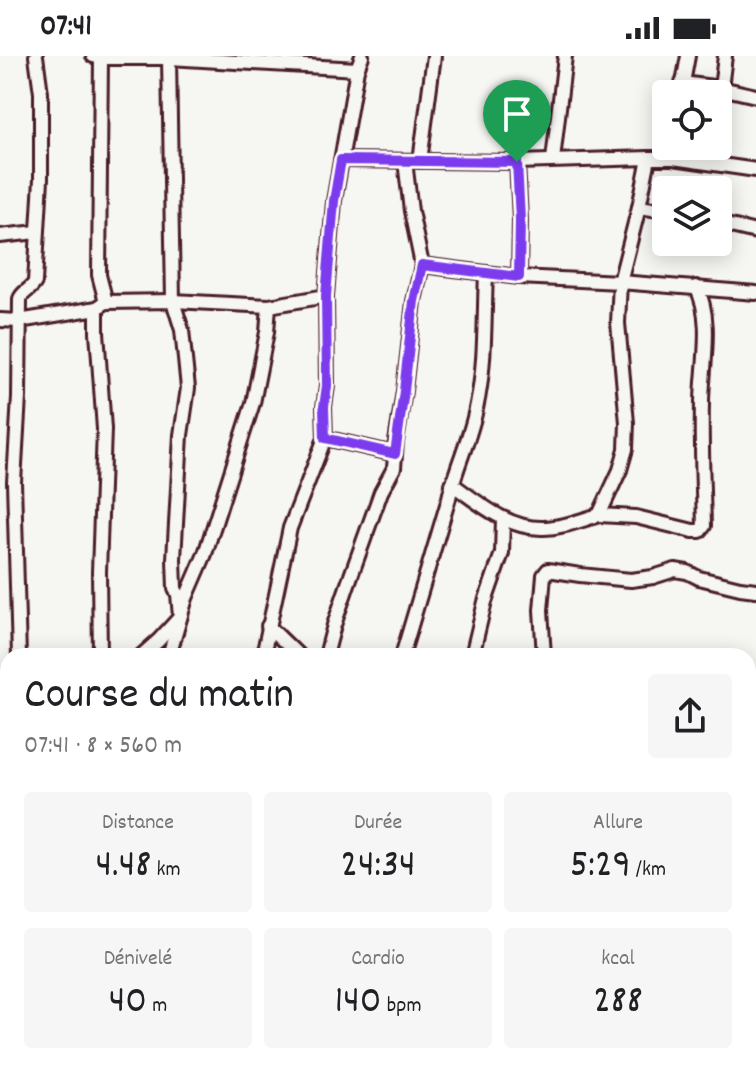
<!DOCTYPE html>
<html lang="fr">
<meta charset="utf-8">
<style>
:root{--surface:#fff;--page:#f6f6f6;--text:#202124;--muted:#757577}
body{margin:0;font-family:Dekko,sans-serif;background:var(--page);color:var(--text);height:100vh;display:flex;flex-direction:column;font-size:30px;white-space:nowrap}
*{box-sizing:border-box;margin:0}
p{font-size:26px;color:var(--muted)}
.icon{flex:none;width:44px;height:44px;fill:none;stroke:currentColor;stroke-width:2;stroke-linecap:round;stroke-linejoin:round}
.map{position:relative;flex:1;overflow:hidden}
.drawer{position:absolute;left:0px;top:592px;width:756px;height:426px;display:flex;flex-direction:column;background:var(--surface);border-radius:24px 24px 0 0;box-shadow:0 4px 20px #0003}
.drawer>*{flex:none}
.buttons{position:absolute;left:652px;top:24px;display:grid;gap:16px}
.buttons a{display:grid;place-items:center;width:80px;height:80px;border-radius:8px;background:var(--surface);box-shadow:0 4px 20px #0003;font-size:40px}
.pin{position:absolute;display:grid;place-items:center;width:68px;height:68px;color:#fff;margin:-82px -34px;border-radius:50% 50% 50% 0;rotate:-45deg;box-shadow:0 0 8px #0007}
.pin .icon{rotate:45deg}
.round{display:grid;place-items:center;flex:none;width:84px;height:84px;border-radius:8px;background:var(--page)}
.head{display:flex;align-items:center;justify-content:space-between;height:136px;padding:0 24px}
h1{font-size:44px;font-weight:600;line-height:60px}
.metrics{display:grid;grid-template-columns:repeat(3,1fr);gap:12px;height:136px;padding:8px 24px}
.metrics div{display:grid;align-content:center;border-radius:8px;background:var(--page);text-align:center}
.metrics b{font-size:40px;font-weight:600}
.metrics small{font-size:22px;font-weight:400}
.metrics p{font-size:22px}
.status{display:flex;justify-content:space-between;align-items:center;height:56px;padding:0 40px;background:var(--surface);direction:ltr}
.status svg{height:22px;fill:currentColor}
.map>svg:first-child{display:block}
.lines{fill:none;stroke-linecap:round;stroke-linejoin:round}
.street-casing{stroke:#4a1f2b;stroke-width:18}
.street{stroke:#f6f6f2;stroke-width:12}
.route-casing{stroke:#fff;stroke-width:16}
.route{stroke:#7c3aed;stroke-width:10}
</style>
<div class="status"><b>07:41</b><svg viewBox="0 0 49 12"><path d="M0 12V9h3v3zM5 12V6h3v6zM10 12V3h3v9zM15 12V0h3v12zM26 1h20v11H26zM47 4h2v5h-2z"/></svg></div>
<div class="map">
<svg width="756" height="1017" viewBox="0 0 756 1017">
<rect width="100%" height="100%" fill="#f6f6f2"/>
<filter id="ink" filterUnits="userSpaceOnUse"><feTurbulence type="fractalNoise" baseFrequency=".0125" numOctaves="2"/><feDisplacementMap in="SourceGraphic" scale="16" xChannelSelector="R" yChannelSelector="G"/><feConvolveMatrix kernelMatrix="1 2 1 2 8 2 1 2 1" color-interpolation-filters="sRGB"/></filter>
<g filter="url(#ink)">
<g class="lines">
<defs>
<g id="street">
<polyline points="93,0 101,2 169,2 357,13"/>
<polyline points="101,2 99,219 106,246"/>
<polyline points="682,27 721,32 756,40"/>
<polyline points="721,32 725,0"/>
<polyline points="681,38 688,0"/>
<polyline points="341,104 517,106 649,102 673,102 756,114"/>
<polyline points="553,104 565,0"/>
<polyline points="420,105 434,0"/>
<polyline points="517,106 520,164 519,221"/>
<polyline points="639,151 666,155"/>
<polyline points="718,167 756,176"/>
<polyline points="0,180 37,176"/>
<polyline points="486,217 519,221 620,226 756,237"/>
<polyline points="97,252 97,276 104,373 99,516 100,600"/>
<polyline points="0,264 19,265 97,252 106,246 173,245 269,250"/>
<polyline points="325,382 395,398"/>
<path d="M452,428C479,447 508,473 543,472C562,472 581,464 599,459L620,414L626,393L627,367L618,267L620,226L639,151L649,102"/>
<path d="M599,459L636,461L693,475H700L704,470C703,429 701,388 702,347C702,312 714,262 696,231"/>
<polyline points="268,570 299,600"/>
<path d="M19,600L14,426L19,341L20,243C22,236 31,234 35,226L41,123V37L36,0"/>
<polyline points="141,600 159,584 180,561 178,538 175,533 174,503 181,379 188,332 182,274 173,245 169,2"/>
<polyline points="169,600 186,542 205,498 253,347 267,276 269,250 326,240 334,145 357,13 362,0"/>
<polyline points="263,600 290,472 325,382 324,351 327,330 326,240"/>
<polyline points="326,600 334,569 348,528 381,436 394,412 396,386 404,335 414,245 422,209 411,155 405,105"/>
<path d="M402,600L449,442C455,412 470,384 476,353C486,309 484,262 486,217L422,209"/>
<polyline points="472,600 485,546 502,497 503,463"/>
<polyline points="544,600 541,554 544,519 548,514 580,519 631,524 653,521 675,514 687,516 699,522 740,532 756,534"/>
<polyline points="748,698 756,700"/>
<polyline points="756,817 756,835"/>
<polyline points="748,865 756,864"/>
<polyline points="0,992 8,998"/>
<polyline points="16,1010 16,1017"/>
<polyline points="94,1010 94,1017"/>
<polyline points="253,1010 253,1017"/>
<polyline points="335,1010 336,1017"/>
<polyline points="416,1010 417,1017"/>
<polyline points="489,1010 489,1017"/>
<polyline points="571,1010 571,1017"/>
<polyline points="638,1010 639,1017"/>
<polyline points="708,1010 710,1017"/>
<polyline points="175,1017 176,1010"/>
</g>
</defs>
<use href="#street" class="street-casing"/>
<use href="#street" class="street"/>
</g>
</g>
<g class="lines" filter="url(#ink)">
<defs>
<polygon id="route" points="341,104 517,106 520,164 519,221 422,209 414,245 404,335 395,398 325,382 324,351 327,330 326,240 334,145"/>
</defs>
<use href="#route" class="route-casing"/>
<use href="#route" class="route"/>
</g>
</svg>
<div class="buttons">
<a><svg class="icon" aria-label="locate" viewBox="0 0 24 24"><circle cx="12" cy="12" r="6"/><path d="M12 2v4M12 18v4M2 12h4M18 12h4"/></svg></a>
<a><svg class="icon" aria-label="layers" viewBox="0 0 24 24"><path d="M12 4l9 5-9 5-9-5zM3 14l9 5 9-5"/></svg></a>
</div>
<div class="pin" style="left:517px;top:106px;background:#1e9e55"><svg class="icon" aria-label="arrive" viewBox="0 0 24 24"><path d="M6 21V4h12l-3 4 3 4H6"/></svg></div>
<section class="drawer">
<div class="head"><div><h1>Course du matin</h1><p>07:41 · 8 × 560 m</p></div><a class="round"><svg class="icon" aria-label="share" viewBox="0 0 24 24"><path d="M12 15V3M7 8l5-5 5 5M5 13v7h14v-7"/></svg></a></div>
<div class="metrics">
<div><p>Distance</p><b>4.48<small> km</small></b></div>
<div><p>Durée</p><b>24:34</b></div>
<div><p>Allure</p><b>5:29<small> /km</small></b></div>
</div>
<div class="metrics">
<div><p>Dénivelé</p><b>40<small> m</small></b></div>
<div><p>Cardio</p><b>140<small> bpm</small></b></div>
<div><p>kcal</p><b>288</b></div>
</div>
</section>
</div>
